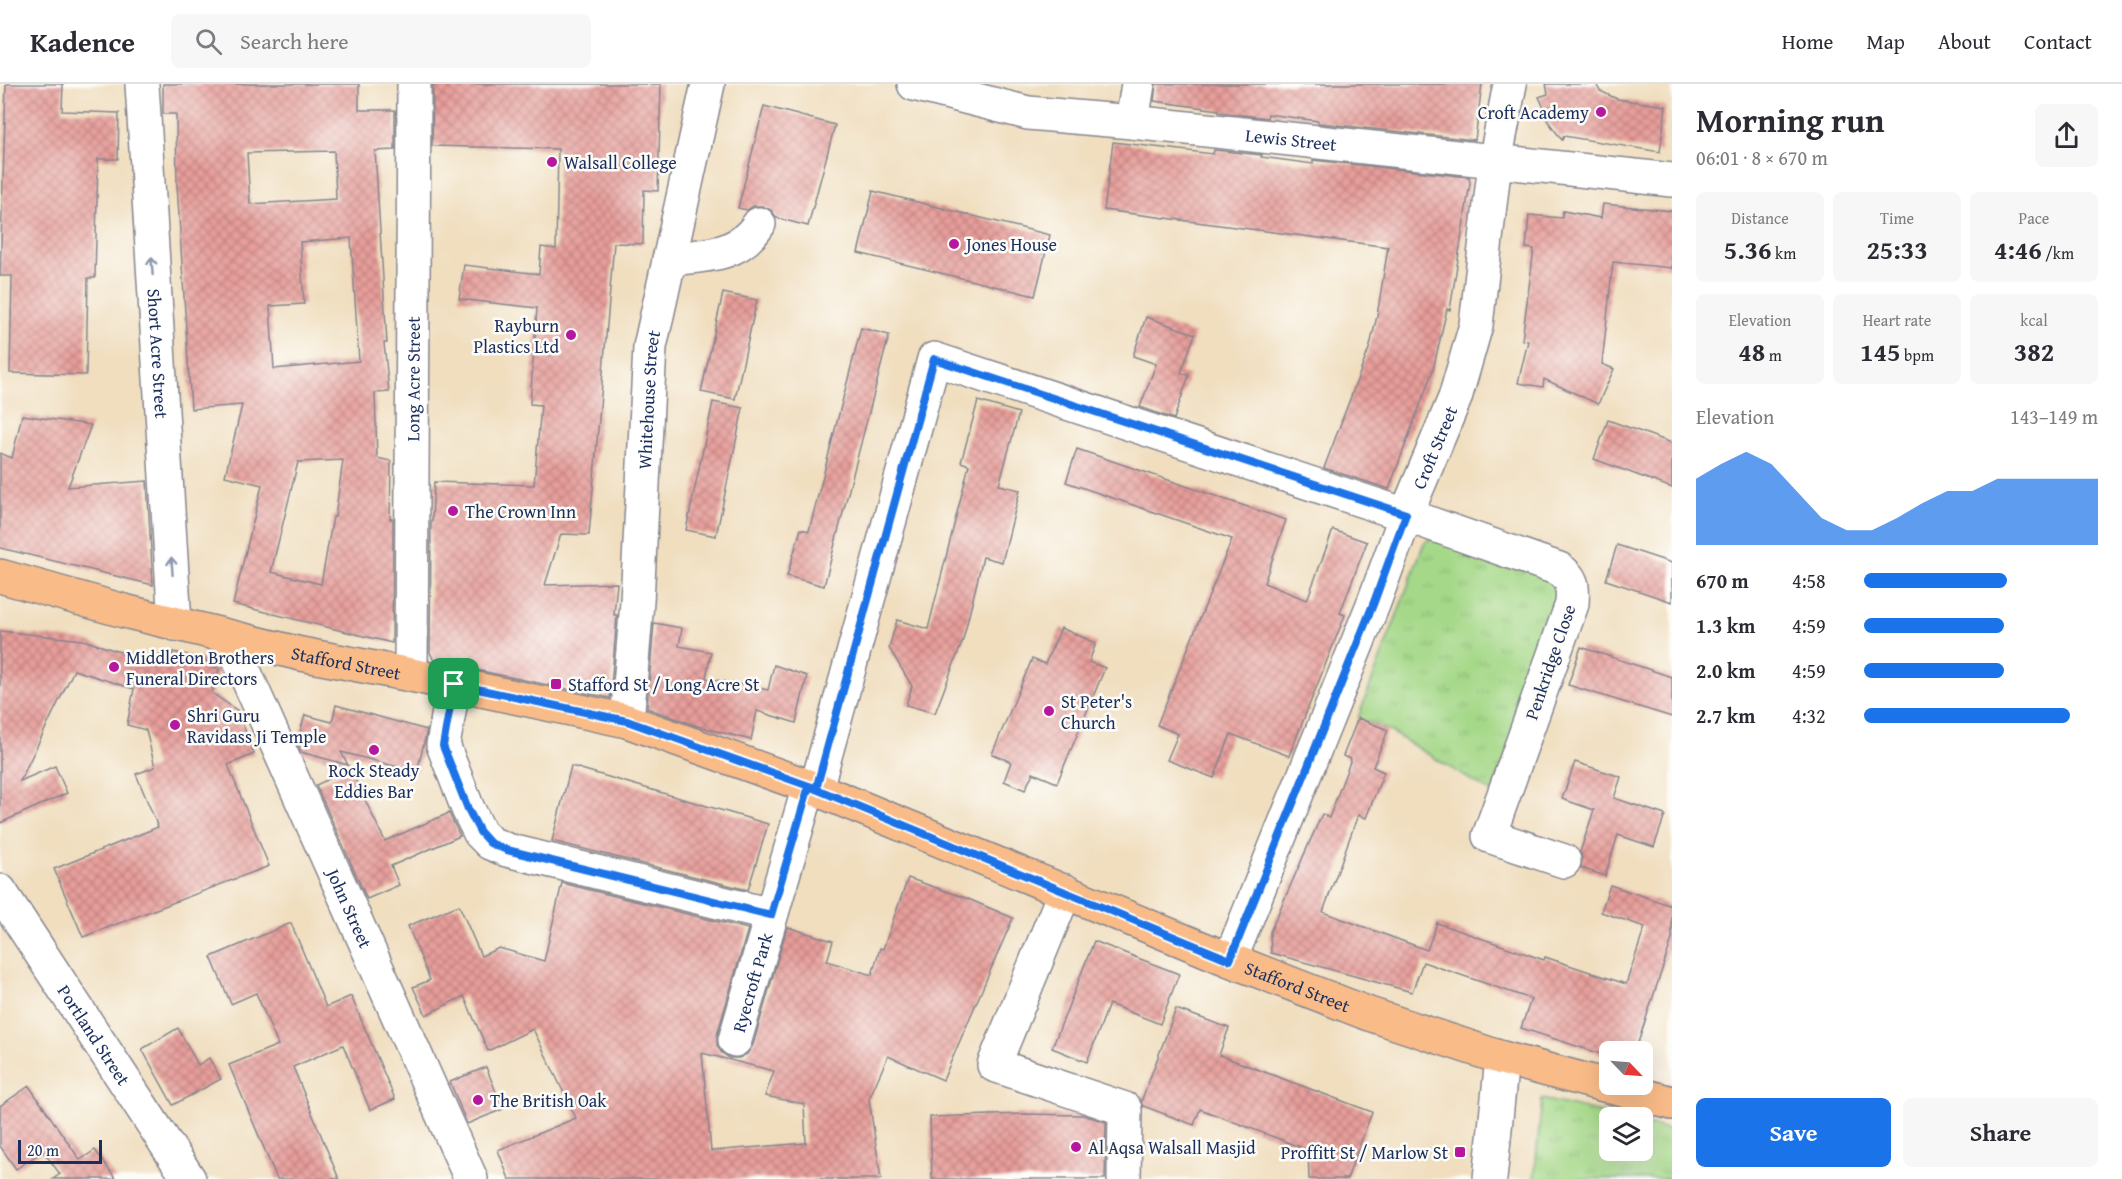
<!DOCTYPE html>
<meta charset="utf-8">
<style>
:root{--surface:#fff;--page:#f7f7f7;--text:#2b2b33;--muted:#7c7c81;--line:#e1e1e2;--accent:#1a73e8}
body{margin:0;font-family:"Gentium Book Plus",serif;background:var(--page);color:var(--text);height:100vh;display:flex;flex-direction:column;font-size:22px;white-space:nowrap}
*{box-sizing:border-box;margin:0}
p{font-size:20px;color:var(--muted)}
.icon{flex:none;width:33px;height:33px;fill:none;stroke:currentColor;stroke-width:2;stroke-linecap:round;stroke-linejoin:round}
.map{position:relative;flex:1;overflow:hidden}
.details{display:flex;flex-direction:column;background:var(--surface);width:450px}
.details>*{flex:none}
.needle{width:39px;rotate:115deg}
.tools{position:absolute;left:1599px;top:957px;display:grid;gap:12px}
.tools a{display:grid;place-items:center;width:54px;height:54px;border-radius:9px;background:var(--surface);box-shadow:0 6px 24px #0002;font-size:30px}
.scale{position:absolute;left:18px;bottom:15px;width:84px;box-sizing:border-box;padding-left:6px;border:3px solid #1b2f5e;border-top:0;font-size:16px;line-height:21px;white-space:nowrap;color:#1b2f5e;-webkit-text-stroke:4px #fdfcf7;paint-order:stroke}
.pin{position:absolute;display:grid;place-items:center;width:51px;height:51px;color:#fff;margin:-26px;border-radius:12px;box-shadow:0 3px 9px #0006}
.round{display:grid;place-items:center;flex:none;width:63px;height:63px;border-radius:9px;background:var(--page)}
.overview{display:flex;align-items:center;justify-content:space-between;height:102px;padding:0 24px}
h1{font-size:33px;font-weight:800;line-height:45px}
.metrics{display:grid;grid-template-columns:repeat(3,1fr);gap:9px;height:102px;padding:6px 24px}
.metrics div{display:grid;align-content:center;border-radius:9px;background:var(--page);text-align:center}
.metrics b{font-size:26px;font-weight:800}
.metrics small{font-size:16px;font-weight:400}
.metrics p{font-size:16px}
.chart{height:168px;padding:12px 24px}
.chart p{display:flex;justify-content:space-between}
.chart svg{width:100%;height:108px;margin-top:6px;fill:var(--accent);opacity:.7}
.action{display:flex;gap:12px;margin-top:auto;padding:12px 24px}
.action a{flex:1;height:69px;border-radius:9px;background:var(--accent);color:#fff;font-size:24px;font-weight:800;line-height:69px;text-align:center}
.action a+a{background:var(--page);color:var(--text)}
ul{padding:0 24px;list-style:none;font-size:20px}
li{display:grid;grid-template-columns:96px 72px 1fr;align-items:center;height:45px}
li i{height:15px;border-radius:8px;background:var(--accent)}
header{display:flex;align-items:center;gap:36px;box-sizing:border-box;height:84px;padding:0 30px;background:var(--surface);border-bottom:2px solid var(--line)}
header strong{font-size:28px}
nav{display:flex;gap:33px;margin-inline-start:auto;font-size:21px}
.search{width:420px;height:54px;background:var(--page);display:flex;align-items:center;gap:15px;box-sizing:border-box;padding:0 21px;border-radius:9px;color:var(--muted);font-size:22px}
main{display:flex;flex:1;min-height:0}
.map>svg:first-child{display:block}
.park{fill:url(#park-tufts);stroke:#608473;stroke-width:1.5}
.building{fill:url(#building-cross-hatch);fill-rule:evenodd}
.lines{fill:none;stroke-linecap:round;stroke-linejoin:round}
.minor-casing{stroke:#86868e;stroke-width:36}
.major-casing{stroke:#86868e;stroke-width:36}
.minor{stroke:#fff;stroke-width:33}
.major{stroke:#f9bc89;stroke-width:33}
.oneway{stroke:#8d97ae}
.route-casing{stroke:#fff;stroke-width:12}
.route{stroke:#1a73e8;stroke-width:8}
.poi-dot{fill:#b5179e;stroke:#fdfcf7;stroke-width:2}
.labels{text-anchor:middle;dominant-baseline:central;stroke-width:5;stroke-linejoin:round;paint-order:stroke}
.poi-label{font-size:18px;fill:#1b2f5e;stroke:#fdfcf7;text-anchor:start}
.street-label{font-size:18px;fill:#1b2f5e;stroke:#fdfcf7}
</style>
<header>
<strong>Kadence</strong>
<div class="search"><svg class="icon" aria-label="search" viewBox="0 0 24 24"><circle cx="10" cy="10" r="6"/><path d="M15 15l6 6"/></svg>Search here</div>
<nav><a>Home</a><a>Map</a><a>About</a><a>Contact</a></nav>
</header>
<main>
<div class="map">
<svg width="1672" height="1095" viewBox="0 0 1672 1095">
<defs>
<pattern id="park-tufts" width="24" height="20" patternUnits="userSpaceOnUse" patternTransform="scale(1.5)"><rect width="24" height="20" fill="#a5d888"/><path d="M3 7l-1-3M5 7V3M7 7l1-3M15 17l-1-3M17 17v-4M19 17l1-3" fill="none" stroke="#8dba78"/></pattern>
<pattern id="building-cross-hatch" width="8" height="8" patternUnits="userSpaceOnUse" patternTransform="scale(1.5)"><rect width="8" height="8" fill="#e89e9a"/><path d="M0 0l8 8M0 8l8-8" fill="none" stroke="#bb8181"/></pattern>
</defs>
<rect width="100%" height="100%" fill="#fdfcf7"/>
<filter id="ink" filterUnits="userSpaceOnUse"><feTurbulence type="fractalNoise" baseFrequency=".0167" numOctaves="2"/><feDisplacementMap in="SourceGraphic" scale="12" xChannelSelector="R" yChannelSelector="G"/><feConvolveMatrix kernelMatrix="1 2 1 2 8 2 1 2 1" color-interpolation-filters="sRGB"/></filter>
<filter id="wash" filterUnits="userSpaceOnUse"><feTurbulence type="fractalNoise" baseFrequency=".008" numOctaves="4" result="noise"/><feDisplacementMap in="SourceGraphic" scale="24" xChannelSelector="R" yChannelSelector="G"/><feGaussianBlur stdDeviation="1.35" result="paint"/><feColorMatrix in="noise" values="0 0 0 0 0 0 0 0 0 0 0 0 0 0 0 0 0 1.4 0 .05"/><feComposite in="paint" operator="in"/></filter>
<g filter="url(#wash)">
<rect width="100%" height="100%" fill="#f0debf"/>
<g class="park">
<polygon points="1433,452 1553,495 1567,512 1492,709 1388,646 1358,634 1424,459"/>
<polygon points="1542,1015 1620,1033 1610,1034 1610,1066 1642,1066 1643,1039 1672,1046 1672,1095 1534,1095"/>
</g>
<g id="blocks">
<g class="building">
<polygon points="6,0 63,0 62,27 119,29 118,75 98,75 95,194 88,194 86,291 10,289 12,192 0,192"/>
<path d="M163,0H359V26H395V66L375,67L387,259H384L389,308L375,309L377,374L391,377L390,435H393L392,559L233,520L262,401L225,392L242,321L191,325L177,100L176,30H163ZM334,67L336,115L250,120L247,69ZM351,154L359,277L274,285L270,222L304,220L300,158ZM343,376L335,433H333L321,500L271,488L298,378Z"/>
<polygon points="433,0 661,0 658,107 644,106 643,160 614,159 589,451 561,450 545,501 617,499 614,531 617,531 610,614 434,577 430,568 431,437 432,437 434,398 534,401 541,321 530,320 537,224 459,215 464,181 539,190 541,163 556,165 558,65 432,62"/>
<polygon points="1156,0 1482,0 1475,56 1318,39 1318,37 1268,30 1267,34 1219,28 1219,26 1154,17"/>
<polygon points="1546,0 1596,0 1600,7 1617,15 1666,22 1660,68 1564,52 1562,56 1541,28 1545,26 1539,13 1548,10"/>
<polygon points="764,22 835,41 808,142 777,134 771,126 762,122 753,122 747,126 738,124"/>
<polygon points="1113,58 1213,70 1214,66 1262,71 1261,73 1313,80 1313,76 1469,93 1470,99 1450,226 1447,225 1433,286 1389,405 1324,384 1370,262 1377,232 1388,163 1104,126"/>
<polygon points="873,107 1050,151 1035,212 858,169"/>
<polygon points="1603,120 1672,127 1672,184 1613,178 1602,280 1614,285 1598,320 1544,295 1543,303 1518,299 1528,257 1522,256 1534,165 1526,164 1529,131 1562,134 1563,127 1601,134"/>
<polygon points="723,209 757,216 735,315 701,308"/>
<polygon points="1146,233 1195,250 1181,289 1189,291 1174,335 1140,323 1156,280 1133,272"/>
<polygon points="861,244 889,251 824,502 787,492 801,445 809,447"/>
<polygon points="978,317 1019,329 999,401 1020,406 1002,478 983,473 963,556 935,629 906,621 912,602 889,564 897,536 928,545 969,381 961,378"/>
<polygon points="713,318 743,324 716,452 686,446"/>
<polygon points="22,331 91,341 68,403 147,397 153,501 0,464 0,369 12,374"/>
<polygon points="1608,336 1672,359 1672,404 1594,375"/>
<polygon points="1077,365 1286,436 1264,499 1307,516 1333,446 1367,458 1340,529 1345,531 1289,672 1231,650 1214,694 1167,676 1178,650 1157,641 1232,455 1066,398"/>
<polygon points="1617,461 1672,479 1672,518 1606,496"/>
<polygon points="654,539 682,544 679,562 711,568 706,594 768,606 774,581 807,592 796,639 757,627 751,656 697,642 647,624"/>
<polygon points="1061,544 1096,559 1089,578 1105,584 1057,699 1033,689 1025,706 1004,697 1011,678 992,670 1032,575 1045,580"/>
<polygon points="0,547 83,556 157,580 159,571 172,575 173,568 207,576 206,581 219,585 212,609 238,627 254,670 228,681 269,782 83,853 54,785 158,743 136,690 155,683 146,646 127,641 134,605 74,586 20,697 55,682 67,709 0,739"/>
<polygon points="1581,563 1672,593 1672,633 1568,601"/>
<polygon points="336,621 427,646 417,688 341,668 348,681 301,668 297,659 305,631 332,638"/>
<polygon points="1358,634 1388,646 1373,683 1384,688 1366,734 1358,731 1323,828 1427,866 1437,839 1544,876 1545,873 1626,900 1645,843 1601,828 1610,801 1672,822 1672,855 1635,968 1610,968 1610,973 1521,944 1531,915 1423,878 1412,908 1271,869 1270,848 1322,730 1329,734 1351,675 1343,672"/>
<polygon points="1575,678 1621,693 1614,714 1665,731 1654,763 1618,751 1605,792 1581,784 1582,774 1580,768 1594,726 1562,715"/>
<polygon points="571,682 768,740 748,806 552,757"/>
<polygon points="350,685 385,757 449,729 460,752 391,782 399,801 367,815 316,701"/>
<path d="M908,794L966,814L1013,834L943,996L888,972L869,1015L881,1095H509L498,1066L576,1034L533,945L488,967L464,912L426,931L413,903L430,896L408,842L459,821L481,872L499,864L544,877L562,799L748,845L717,951V961L721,968L729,974H739L747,970L753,961L787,843L833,857L827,877L872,891L880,864L883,865ZM702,969L774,987L765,1012L804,1020L806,1059L711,1067Z"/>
<polygon points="291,839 326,923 351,912 395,1015 370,1026 343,961 293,983 339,1095 277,1095 229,981 278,961 256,909 231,920 211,873"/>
<polygon points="1094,857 1179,890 1160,940 1109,920 1087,978 1052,964"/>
<polygon points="1176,925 1229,944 1219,971 1372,1028 1347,1095 1309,1095 1308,1066 1200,1025 1194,1041 1143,1022 1141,1018"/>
<polygon points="178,944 198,981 209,974 221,995 173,1021 142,965"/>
<polygon points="486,983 503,1025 467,1040 450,998"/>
<polygon points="29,1002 80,1076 95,1066 116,1095 53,1095 60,1090 43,1067 16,1085 0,1062 0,1022"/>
<polygon points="1022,1030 1083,1031 1106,1038 1105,1095 932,1095 930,1033"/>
</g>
</g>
</g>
<g filter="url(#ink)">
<use href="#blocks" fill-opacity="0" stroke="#86868e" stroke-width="1.5"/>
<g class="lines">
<defs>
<g id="minor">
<path id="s1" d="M142,0L175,540"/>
<path id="s2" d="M914,0L1028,29L1132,38L1672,96"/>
<polyline points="1132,38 1138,0"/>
<path d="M669,175C705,171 738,173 759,140"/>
<path id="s3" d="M229,553L471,1095"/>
<path id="s4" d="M411,591L414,0"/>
<polyline points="454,600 443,661 468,725 480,749 490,759 507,766 771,831"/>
<path id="s5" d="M627,637L637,518L650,263L708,0"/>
<path d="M816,705L934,275L1406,431L1559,485C1574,495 1573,503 1572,520L1489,752L1564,777"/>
<path id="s6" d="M0,807L189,1095"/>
<polyline points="1065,807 994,981 1125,1025 1124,1095"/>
<path id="s7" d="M1230,876L1374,518L1406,431L1455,314L1476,241L1495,78L1510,0"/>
<path id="s8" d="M735,956L809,702"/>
<polyline points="1490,1095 1502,974"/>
</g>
<g id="major">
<path id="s9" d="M0,492L124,527L301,570L411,591L627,637L816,705L1230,876L1369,930L1502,974L1672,1019"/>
</g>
</defs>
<use href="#minor" class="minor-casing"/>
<use href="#major" class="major-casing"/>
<use href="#minor" class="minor"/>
<use href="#major" class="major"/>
</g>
<defs><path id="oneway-shaft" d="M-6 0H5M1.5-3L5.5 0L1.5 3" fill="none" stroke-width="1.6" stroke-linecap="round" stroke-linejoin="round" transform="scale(1.5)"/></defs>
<g class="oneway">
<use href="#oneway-shaft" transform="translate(152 182) rotate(-94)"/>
<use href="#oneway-shaft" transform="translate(172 482) rotate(-94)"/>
</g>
</g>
<g class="lines" filter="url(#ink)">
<defs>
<polyline id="route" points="454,600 627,637 809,702 816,705 1230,876 1374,518 1406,430 934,275 816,705 809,702 771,831 507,766 490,759 480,748 468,725 443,662 454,600"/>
</defs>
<use href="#route" class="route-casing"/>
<use href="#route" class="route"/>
</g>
<g class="poi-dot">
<circle cx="1601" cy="28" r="6"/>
<circle cx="552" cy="78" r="6"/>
<circle cx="954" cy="160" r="6"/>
<circle cx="571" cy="251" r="6"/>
<circle cx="453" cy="427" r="6"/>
<circle cx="114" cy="583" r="6"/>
<rect x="550" y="594" width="12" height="12" rx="3"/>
<circle cx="1049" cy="627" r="6"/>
<circle cx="175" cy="641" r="6"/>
<circle cx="374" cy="666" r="6"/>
<circle cx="478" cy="1016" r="6"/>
<circle cx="1076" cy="1063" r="6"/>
<rect x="1454" y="1062" width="12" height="12" rx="3"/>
</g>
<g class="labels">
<g class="poi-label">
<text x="1589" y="28" text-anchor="end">Croft Academy</text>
<text x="564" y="78">Walsall College</text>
<text x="966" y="160">Jones House</text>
<text x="559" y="241" text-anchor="end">Rayburn<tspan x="559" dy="21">Plastics Ltd</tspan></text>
<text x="465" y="427">The Crown Inn</text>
<text x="126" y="573">Middleton Brothers<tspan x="126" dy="21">Funeral Directors</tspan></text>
<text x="568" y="600">Stafford St / Long Acre St</text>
<text x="1061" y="617">St Peter's<tspan x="1061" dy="21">Church</tspan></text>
<text x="187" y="631">Shri Guru<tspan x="187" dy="21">Ravidass Ji Temple</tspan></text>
<text x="374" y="686" text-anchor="middle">Rock Steady<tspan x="374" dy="21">Eddies Bar</tspan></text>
<text x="490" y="1016">The British Oak</text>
<text x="1088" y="1063">Al Aqsa Walsall Masjid</text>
<text x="1448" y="1068" text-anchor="end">Proffitt St / Marlow St</text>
</g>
<g class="street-label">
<text stroke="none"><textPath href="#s2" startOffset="382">Lewis Street</textPath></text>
<text stroke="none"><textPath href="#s1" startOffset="270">Short Acre Street</textPath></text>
<text stroke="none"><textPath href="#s4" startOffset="296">Long Acre Street</textPath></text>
<text stroke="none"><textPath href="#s5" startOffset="322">Whitehouse Street</textPath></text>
<text stroke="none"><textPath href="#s7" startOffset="552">Croft Street</textPath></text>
<text stroke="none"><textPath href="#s9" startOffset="357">Stafford Street</textPath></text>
<text transform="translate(1550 578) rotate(-71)">Penkridge Close</text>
<text stroke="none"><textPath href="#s3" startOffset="297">John Street</textPath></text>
<text stroke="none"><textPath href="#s8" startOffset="60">Ryecroft Park</textPath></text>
<text stroke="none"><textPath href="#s9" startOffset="1365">Stafford Street</textPath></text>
<text stroke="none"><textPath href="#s6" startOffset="172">Portland Street</textPath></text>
</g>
</g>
</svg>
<div class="tools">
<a><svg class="needle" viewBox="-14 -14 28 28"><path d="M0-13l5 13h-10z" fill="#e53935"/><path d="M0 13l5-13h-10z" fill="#7c7c81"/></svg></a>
<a><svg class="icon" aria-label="layers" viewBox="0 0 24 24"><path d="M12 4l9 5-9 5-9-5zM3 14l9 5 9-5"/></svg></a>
</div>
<div class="scale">20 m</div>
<div class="pin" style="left:454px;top:600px;background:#1e9e55"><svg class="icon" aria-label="arrive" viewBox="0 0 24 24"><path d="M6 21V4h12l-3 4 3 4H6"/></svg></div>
</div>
<section class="details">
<div class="overview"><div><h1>Morning run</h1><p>06:01 · 8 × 670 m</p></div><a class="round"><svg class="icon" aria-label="share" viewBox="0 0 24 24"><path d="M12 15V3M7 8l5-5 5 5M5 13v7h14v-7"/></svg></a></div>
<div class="metrics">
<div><p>Distance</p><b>5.36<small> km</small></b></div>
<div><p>Time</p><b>25:33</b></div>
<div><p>Pace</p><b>4:46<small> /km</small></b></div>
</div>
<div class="metrics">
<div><p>Elevation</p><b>48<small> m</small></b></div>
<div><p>Heart rate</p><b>145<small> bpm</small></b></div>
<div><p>kcal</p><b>382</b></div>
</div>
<div class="chart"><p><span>Elevation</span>143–149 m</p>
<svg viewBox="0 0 160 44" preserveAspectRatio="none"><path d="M0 44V17L10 11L20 6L30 11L40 22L50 33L60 38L70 38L80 33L90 27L100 22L110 22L120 17L130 17L140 17L150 17L160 17V44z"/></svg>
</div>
<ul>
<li><b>670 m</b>4:58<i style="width:61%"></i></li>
<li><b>1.3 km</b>4:59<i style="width:60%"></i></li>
<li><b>2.0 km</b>4:59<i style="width:60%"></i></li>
<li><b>2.7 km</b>4:32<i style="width:88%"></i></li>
</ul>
<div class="action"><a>Save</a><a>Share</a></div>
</section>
</main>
